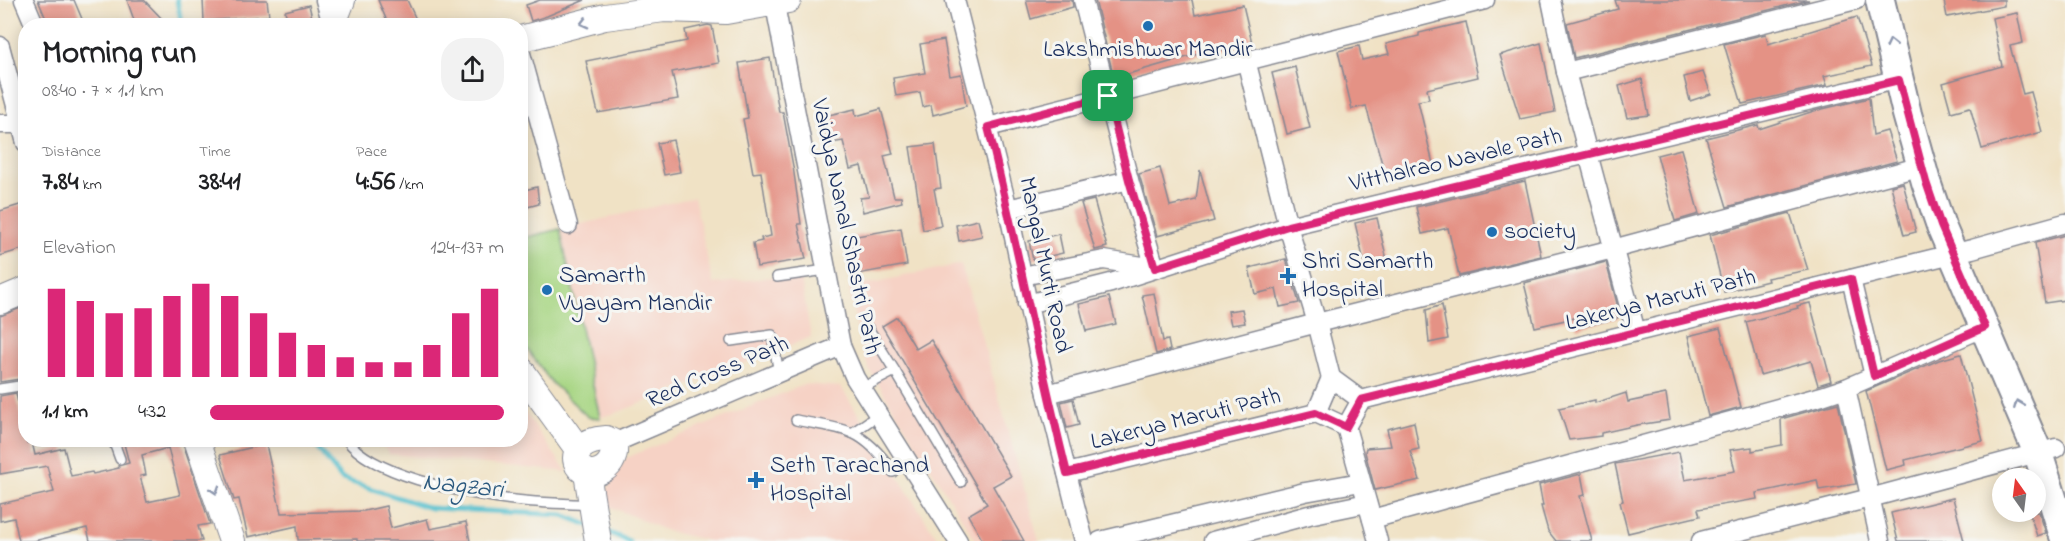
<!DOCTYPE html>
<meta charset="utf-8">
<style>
:root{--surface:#fff;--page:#f2f2f2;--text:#202124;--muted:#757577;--accent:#db2777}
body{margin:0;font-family:"Indie Flower",sans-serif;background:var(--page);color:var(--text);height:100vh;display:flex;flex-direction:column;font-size:22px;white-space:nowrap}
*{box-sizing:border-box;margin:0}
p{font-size:20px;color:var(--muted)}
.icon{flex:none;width:33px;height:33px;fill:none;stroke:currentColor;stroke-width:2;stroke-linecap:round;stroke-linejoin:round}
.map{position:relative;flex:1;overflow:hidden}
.side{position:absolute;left:18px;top:18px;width:510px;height:429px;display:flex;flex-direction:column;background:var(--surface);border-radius:24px;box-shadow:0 3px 15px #0003}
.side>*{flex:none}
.needle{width:39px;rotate:346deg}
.controls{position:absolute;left:1992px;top:468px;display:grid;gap:12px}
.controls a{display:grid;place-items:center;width:54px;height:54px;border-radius:50%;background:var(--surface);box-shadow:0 3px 15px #0003;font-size:30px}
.pin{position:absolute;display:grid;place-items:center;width:51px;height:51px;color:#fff;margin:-26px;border-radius:12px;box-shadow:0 3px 9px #0006}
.round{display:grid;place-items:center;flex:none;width:63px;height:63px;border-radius:24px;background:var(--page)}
.overview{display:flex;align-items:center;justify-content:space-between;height:102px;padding:0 24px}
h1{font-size:33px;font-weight:700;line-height:45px}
.stats{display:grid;grid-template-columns:repeat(3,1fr);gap:9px;height:102px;padding:6px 24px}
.stats div{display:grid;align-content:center}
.stats b{font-size:26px;font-weight:700}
.stats small{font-size:16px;font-weight:400}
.stats p{font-size:16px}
.chart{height:168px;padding:12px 24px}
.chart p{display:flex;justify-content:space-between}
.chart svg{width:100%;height:108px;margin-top:6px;stroke:var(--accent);stroke-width:6}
ul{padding:0 24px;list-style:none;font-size:20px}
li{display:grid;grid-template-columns:96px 72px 1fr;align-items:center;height:45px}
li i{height:15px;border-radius:8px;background:var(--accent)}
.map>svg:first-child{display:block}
.built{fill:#f6d2c5}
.green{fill:#a8d684;stroke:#628271;stroke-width:1.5}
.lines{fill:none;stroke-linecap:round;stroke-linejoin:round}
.stream{stroke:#53bfcd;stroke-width:5}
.building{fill:#e49285;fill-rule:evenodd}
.lane-casing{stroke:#868892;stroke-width:12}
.street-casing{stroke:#868892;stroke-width:21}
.secondary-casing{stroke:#868892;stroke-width:28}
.primary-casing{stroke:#868892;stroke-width:32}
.lane{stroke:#fff;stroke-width:9}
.street{stroke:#fff;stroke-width:18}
.secondary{stroke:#fff;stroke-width:26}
.primary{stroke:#fff;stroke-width:28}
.oneway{stroke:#8d97ae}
.route-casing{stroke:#fff;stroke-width:12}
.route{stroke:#db2777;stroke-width:8}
.poi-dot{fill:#1f6fb2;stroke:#f6f6f2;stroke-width:2}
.labels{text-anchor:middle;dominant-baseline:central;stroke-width:6;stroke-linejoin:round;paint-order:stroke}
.poi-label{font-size:24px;fill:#1b2f5e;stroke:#f6f6f2;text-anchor:start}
.street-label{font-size:24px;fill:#1b2f5e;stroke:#f6f6f2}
.water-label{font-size:26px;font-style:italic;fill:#2c5a7f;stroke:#f6f6f2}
</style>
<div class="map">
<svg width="2065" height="541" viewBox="0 0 2065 541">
<rect width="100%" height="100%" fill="#f6f6f2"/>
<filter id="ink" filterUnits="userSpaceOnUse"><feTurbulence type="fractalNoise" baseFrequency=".0167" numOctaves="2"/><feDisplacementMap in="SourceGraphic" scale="12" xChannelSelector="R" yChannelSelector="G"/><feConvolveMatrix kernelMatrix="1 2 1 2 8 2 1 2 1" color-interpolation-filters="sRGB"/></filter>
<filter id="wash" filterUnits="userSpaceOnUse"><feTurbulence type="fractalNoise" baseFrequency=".008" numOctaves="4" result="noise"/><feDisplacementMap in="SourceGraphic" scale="24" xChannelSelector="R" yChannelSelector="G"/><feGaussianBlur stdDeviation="1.35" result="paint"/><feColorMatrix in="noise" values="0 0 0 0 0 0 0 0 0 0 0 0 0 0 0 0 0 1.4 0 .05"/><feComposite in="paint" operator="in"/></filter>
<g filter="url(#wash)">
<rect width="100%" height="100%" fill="#f0e2c5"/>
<g class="built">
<polygon points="694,197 713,284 800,274 811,337 616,413 601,417 561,229"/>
<polygon points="961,264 1039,541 976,541 869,369 859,340 849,288"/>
<polygon points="805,384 841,387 939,541 709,541 667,531 600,502 626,458"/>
<polygon points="521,407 567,472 389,454 378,440 520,440"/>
</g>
<polygon class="green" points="560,229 600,418 588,417 551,382 521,341 520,239"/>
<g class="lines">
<g class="stream">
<polyline points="177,0 182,26"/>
<polyline points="311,440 342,479 430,508 563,515 588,525"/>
<polyline points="605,531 629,541"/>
</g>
</g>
<g id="blocks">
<g class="building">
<polygon points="38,0 74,0 85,26 49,26"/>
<polygon points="127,0 144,0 165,22 136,26"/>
<polygon points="203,0 267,0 269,16 204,21"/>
<polygon points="378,0 407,0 419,26 389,26"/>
<polygon points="540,0 585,0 547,16 531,21 526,5"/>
<polygon points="1026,0 1072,0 1073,7 1031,19"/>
<polygon points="1095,0 1192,0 1195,15 1243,5 1252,43 1213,52 1212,50 1114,78"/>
<polygon points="1615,0 1809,0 1574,58 1567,23 1618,9"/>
<polygon points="1952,0 2004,0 2004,6 1947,17 1944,1"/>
<polygon points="309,5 314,26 289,26 285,11"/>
<polygon points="2017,13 2023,43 2010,46 2023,94 2031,92 2042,132 1982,149 1970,107 1951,112 1943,83 2002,66 1992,18"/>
<polygon points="1857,17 1872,66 1824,76 1827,85 1742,104 1724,44 1766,34 1768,44"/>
<polygon points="1466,22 1478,77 1427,89 1429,99 1418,101 1433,164 1418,167 1419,171 1386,178 1366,106 1352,109 1338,51 1359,46 1362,60 1389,54 1386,44 1419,36 1419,33"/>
<polygon points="708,25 712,26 719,63 672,72 678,99 598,113 586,61 687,41 685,30"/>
<polygon points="944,40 950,76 961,74 966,106 933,115 931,105 923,107 920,92 896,96 893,78 925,73 920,44"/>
<polygon points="1541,43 1555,112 1520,119 1500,55"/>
<polygon points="770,58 779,112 783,112 793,166 801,224 798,224 806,259 757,267 753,243 762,241 761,238 771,236 761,172 753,173 743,119 748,118 739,63"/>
<polygon points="1295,67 1310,128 1287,134 1272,73"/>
<polygon points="1703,72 1711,94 1690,101 1684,77"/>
<polygon points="1642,79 1649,115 1627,118 1619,86"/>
<polygon points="1869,98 1873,135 1887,131 1897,161 1727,207 1706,138 1758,125 1759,129 1814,111"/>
<polygon points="855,109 856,116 881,109 893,154 884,156 894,197 901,197 902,202 863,212 860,198 869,197 861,166 850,169 843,141 831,143 824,116"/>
<polygon points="673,140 680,172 664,175 657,143"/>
<polygon points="935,144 941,188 934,189 941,226 923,230 910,147"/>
<polygon points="1681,149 1699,214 1675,221 1657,155"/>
<polygon points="1160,168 1170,206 1196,200 1200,170 1214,221 1157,236 1139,174"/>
<polygon points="1525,181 1541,256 1459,276 1448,228 1422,234 1416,207"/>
<polygon points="1903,183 1916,232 1904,235 1891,186"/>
<polygon points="537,187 539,204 520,209 520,191"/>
<polygon points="1094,200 1107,247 1095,250 1081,203"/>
<polygon points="26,203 26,248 0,256 0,211"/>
<polygon points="1790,213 1808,270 1767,278 1768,281 1724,292 1710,235"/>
<polygon points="1377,218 1387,260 1365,266 1355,223"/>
<polygon points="978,220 982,236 959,241 956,225"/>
<polygon points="901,228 907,265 858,274 851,237"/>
<polygon points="1059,234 1063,253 1033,260 1029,241"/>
<polygon points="2065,235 2065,300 2045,303 2035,243"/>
<polygon points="1286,259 1299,303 1280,307 1276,289 1255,294 1249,268"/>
<polygon points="1606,262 1620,315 1617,318 1577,328 1574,318 1535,327 1524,283"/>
<polygon points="1154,293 1163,341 1168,340 1170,350 1156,354 1142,295"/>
<polygon points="1109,297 1116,324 1086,331 1079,304"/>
<polygon points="1810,303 1831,381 1818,385 1811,361 1760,375 1746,322 1798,308 1797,306"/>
<polygon points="1442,305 1448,339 1429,343 1426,310"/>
<polygon points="26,306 26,378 0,382 0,316"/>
<polygon points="1242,309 1245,323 1231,325 1228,311"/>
<polygon points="897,317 916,349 931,340 1011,476 993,486 1024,541 983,541 968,515 987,504 882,326"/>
<polygon points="1720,328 1741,407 1708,416 1688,336"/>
<polygon points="1961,354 1983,441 1905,460 1906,465 1886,470 1866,391 1939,360"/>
<path d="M16,393L26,440L27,443L32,442L35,455L64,448L71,476L92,472L93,474L119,468L118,466L129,463L123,440H182L210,524L198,526L202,541H90L87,528L34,541H19L14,518L0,521V504L54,492L47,466L0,474V396ZM168,448L180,495L147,502L140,476L146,475L142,455Z"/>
<polygon points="1626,393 1628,402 1666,394 1670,420 1637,425 1601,433 1601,436 1569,440 1559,408 1595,400 1595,403"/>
<polygon points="1073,399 1079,425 1067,428 1061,402"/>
<polygon points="1838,403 1856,484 1819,490 1817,480 1756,493 1757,499 1698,509 1700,516 1628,533 1620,502 1623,501 1615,464 1679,452 1685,480 1735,471 1730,450 1752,447 1752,451 1782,445 1781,419"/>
<polygon points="1414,422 1419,449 1410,451 1420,480 1375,490 1365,452 1366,448 1391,446 1387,429"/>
<polygon points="266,444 281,513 364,511 386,506 391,528 427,519 430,529 466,522 470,541 357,541 357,539 298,540 297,526 248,537 239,499 234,500 220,455"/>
<polygon points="1581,474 1585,495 1580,496 1592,541 1556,541 1548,531 1541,506 1543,506 1539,485"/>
<polygon points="1953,498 1964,541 1898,541 1891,513"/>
<polygon points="2029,512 2039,512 2046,533 2037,536"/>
</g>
</g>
</g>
<g filter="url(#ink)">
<use href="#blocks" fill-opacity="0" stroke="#868892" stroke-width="1.5"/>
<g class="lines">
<defs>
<g id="lane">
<polyline points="777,277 826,270"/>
<polyline points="868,328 895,371"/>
<polyline points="731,341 772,335 779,373"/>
<polyline points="862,388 895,371 961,482"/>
<polyline points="0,389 26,385"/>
<path d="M796,420C813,424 837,426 852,433C870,441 883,457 893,472"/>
<polyline points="852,433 878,415"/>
<polyline points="113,440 120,459"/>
<path d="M347,440C371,474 459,492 499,498C529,503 561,503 591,505"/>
</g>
<g id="street">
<polyline points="24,0 35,26"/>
<polyline points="325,0 332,24"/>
<polyline points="774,0 841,346 855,378 958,541"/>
<polyline points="955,0 1008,209 1047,394 1084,541"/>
<polyline points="1551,0 1566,72 1636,332"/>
<polyline points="0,46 26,143"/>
<polyline points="520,50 568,225"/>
<polyline points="1246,60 1288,226 1317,323 1331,378"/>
<polyline points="1566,72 1856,0"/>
<polyline points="0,124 19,124"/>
<polyline points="988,127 1485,0"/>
<polyline points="1008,209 1129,180"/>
<polyline points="1022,276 1104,260 1155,268 1129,180 1083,0"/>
<polyline points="1851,279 1874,376"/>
<polyline points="1027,304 1111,283 1288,226 1899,79"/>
<polygon points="1331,378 1361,400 1346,427 1316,413"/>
<polyline points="1846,388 1880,541"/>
<polyline points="1047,394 1317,323 1613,249 1922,166"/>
<polyline points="1361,400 1972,249 2065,223"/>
<polyline points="1346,427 1378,541"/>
<polyline points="614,443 841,346"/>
<polyline points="1067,473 1316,413"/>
<polyline points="1372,519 1822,396 1846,388 1985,327"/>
<polyline points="1100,541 1305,492 1361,482"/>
<polyline points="1213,541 1309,515 1367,503"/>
<polyline points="1701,541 1870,498 2056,448"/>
</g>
<g id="secondary">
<polyline points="332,26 342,0"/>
<polyline points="520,39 605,17 664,9 726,11 788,0"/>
<polyline points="0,301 26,290"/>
<polyline points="520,369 578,449"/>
<path d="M606,439L614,443C615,453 613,463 604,469C578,486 556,442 606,439Z"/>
<polyline points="197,440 232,541"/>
<polyline points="587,473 598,541"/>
</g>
<polyline id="primary" points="1880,0 1907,114 1926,182 1941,226 2038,453 2065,539"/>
</defs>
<use href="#lane" class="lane-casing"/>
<use href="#street" class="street-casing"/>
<use href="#secondary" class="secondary-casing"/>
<use href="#primary" class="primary-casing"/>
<use href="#lane" class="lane"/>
<use href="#street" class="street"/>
<use href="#secondary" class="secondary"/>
<use href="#primary" class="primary"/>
</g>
<defs><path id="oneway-chevron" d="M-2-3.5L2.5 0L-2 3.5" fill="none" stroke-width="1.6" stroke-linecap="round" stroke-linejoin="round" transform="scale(1.5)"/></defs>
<g class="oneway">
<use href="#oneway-chevron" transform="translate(584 23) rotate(166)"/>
<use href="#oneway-chevron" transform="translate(1891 43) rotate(-103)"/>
<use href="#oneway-chevron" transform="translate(2018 404) rotate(-112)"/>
<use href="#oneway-chevron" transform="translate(215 490) rotate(72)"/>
</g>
</g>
<g class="lines" filter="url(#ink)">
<defs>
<path id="route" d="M1899,80L1926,182L1941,226L1985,327L1874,376L1851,279L1361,400L1346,427L1316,413L1067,473C1038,358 1017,242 988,127L1108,96L1129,180L1155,268L1288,226Z"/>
</defs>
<use href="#route" class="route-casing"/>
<use href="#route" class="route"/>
</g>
<g class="poi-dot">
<circle cx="1148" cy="26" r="6"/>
<circle cx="1492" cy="232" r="6"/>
<path d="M1285 267h6v6h6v6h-6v6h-6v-6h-6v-6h6z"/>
<circle cx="547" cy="290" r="6"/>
<path d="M753 471h6v6h6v6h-6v6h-6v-6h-6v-6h6z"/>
</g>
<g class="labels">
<g class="poi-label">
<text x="1148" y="50" text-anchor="middle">Lakshmishwar Mandir</text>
<text x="1504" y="232">society</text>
<text x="1302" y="262">Shri Samarth<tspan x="1302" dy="28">Hospital</tspan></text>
<text x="559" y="276">Samarth<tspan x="559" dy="28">Vyayam Mandir</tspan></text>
<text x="770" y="466">Seth Tarachand<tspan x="770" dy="28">Hospital</tspan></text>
</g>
<g class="street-label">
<text transform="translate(1456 161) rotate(-13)">Vitthalrao Navale Path</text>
<text transform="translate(845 227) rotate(78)">Vaidya Nanal Shastri Path</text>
<text transform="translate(1044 265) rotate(78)">Mangal Murti Road</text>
<text transform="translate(1661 301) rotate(-14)">Lakerya Maruti Path</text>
<text transform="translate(718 373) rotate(-23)">Red Cross Path</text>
<text transform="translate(1186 420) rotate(-14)">Lakerya Maruti Path</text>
</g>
<g class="water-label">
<text transform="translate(463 487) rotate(6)">Nagzari</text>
</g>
</g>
</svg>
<div class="controls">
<a><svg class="needle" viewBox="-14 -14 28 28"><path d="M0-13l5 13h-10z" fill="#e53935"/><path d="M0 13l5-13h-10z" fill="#757577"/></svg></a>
</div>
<div class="pin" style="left:1108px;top:96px;background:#1e9e55"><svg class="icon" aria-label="arrive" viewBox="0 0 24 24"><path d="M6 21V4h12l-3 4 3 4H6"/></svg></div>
<section class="side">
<div class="overview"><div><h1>Morning run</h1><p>08:40 · 7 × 1.1 km</p></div><a class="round"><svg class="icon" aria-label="share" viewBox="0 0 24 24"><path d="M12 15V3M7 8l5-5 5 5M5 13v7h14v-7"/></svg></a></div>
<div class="stats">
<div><p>Distance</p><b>7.84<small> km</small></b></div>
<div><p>Time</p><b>38:41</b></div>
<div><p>Pace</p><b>4:56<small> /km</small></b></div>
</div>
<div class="chart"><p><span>Elevation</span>124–137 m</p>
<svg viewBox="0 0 160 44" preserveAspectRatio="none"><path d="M5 44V8M15 44V13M25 44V18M35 44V16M45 44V11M55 44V6M65 44V11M75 44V18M85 44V26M95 44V31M105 44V36M115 44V38M125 44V38M135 44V31M145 44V18M155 44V8"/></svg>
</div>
<ul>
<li><b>1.1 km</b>4:32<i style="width:100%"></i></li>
</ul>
</section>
</div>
